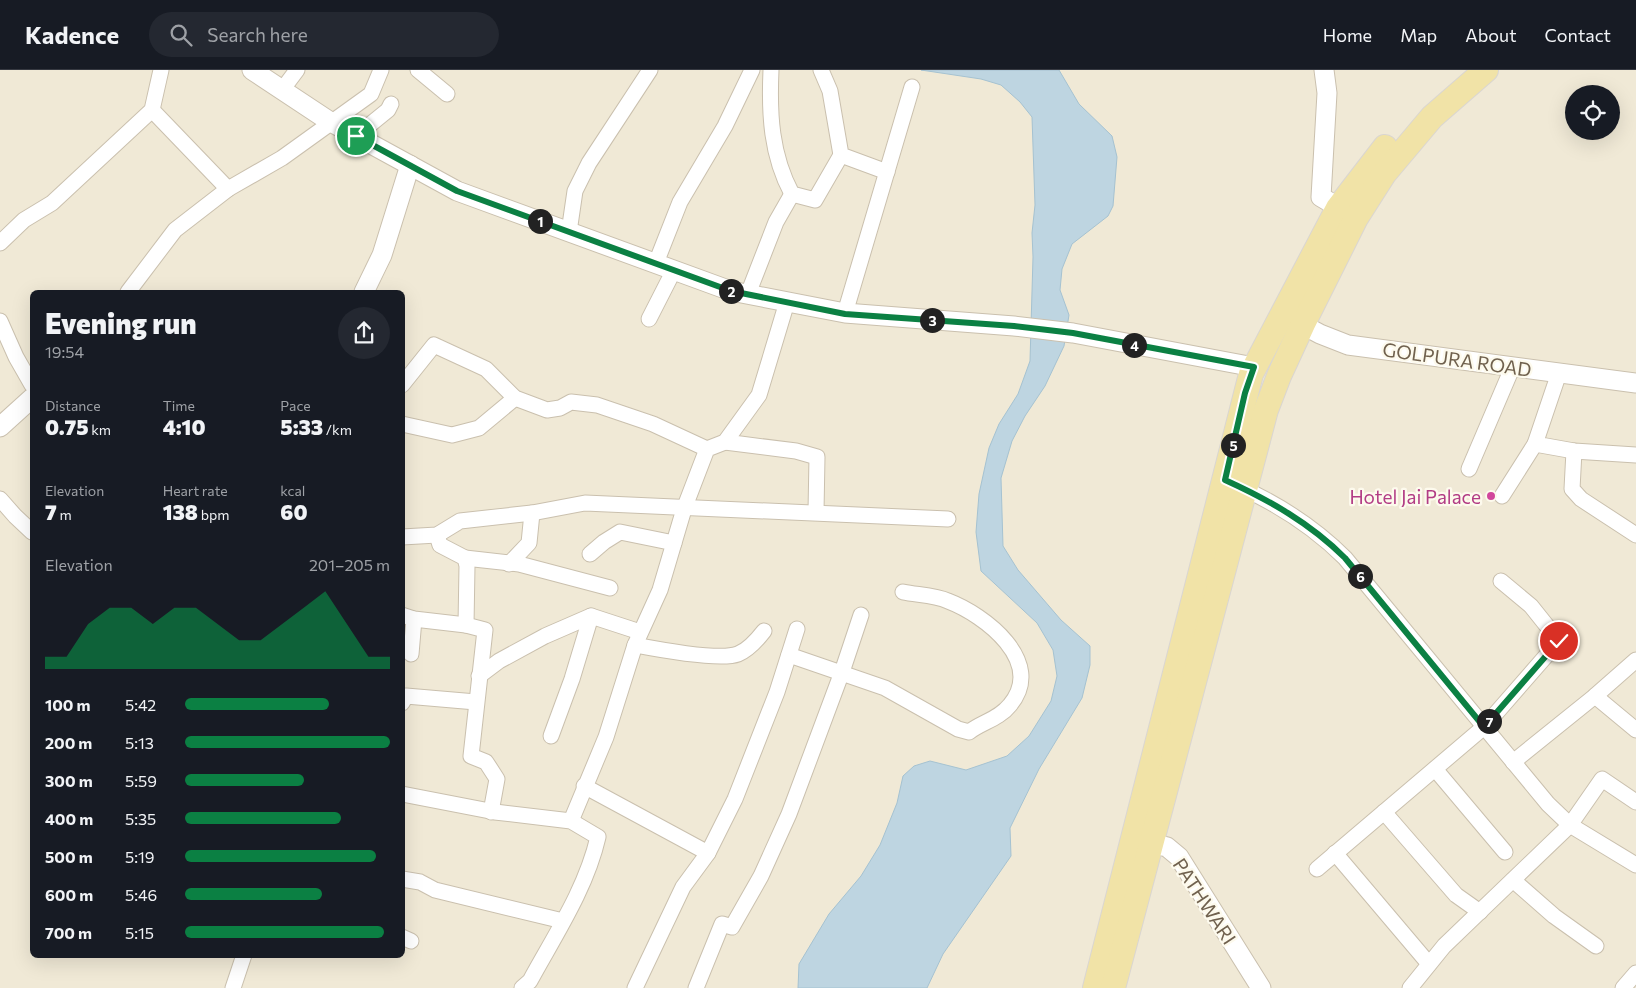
<!DOCTYPE html>
<meta charset="utf-8">
<style>
:root{--surface:#171b24;--page:#242831;--text:#f1f3f6;--muted:#9ea1a6;--line:#363941;--accent:#0b8043}
body{margin:0;font-family:Commissioner,sans-serif;background:var(--page);color:var(--text);height:100vh;display:flex;flex-direction:column;font-size:19px;white-space:nowrap}
*{box-sizing:border-box;margin:0}
p{font-size:16px;color:var(--muted)}
.icon{flex:none;width:28px;height:28px;fill:none;stroke:currentColor;stroke-width:2;stroke-linecap:round;stroke-linejoin:round}
.map{position:relative;flex:1;overflow:hidden}
.sheet{position:absolute;left:30px;top:220px;width:375px;height:668px;display:flex;flex-direction:column;background:var(--surface);border-radius:8px;box-shadow:0 5px 20px #0002}
.sheet>*{flex:none}
.fabs{position:absolute;left:1565px;top:15px;display:grid;gap:10px}
.fabs a{display:grid;place-items:center;width:55px;height:55px;border-radius:50%;background:var(--surface);box-shadow:0 5px 20px #0002;font-size:25px}
.pin{position:absolute;display:grid;place-items:center;width:42px;height:42px;color:#fff;margin:-21px;border:2px solid #fff;border-radius:50%;box-shadow:0 1px 5px #0007}
.km{position:absolute;width:25px;height:25px;margin:-12px;border-radius:50%;background:#222;color:#fff;font-size:14px;line-height:25px;text-align:center}
.round{display:grid;place-items:center;flex:none;width:52px;height:52px;border-radius:26px;background:var(--page)}
.head{display:flex;align-items:center;justify-content:space-between;height:85px;padding:0 15px}
h1{font-size:28px;font-weight:800;line-height:38px}
.figures{display:grid;grid-template-columns:repeat(3,1fr);gap:8px;height:85px;padding:5px 15px}
.figures div{display:grid;align-content:center}
.figures b{font-size:21px;font-weight:800}
.figures small{font-size:14px;font-weight:400}
.figures p{font-size:14px}
.chart{height:140px;padding:10px 15px}
.chart p{display:flex;justify-content:space-between}
.chart svg{width:100%;height:90px;margin-top:5px;fill:var(--accent);opacity:.7}
ul{padding:0 15px;list-style:none;font-size:16px}
li{display:grid;grid-template-columns:80px 60px 1fr;align-items:center;height:38px}
li i{height:12px;border-radius:6px;background:var(--accent)}
header{display:flex;align-items:center;gap:30px;box-sizing:border-box;height:70px;padding:0 25px;background:var(--surface);border-bottom:1px solid var(--line)}
header strong{font-size:24px}
nav{display:flex;gap:28px;margin-inline-start:auto;font-size:18px}
.search{width:350px;height:45px;background:var(--page);display:flex;align-items:center;gap:12px;box-sizing:border-box;padding:0 18px;border-radius:28px;color:var(--muted);font-size:19px}
.map>svg:first-child{display:block}
.residential{fill:#f0e9d6;fill-rule:evenodd}
.water{fill:#bed5e1;stroke:#a5c2d1}
.lines{fill:none;stroke-linecap:round;stroke-linejoin:round}
.minor-casing{stroke:#cac0ae;stroke-width:17}
.tertiary-casing{stroke:#cac0ae;stroke-width:21}
.primary-casing{stroke:#dad6d1;stroke-width:26}
.minor{stroke:#fff;stroke-width:15}
.tertiary{stroke:#fff;stroke-width:19}
.primary{stroke:#f1e3a7;stroke-width:24}
.route-casing{stroke:#fff;stroke-width:10}
.route{stroke:#0b8043;stroke-width:6}
.hotel-dot{fill:#d1479c;stroke:#fdfaed;stroke-width:2}
.labels{text-anchor:middle;dominant-baseline:central;stroke-width:4.5;stroke-linejoin:round;paint-order:stroke}
.street-label{font-size:19px;fill:#70614e;stroke:#fdfaed}
.hotel-label{font-size:19px;fill:#b23c85;stroke:#fdfaed;text-anchor:end}
</style>
<header>
<strong>Kadence</strong>
<div class="search"><svg class="icon" aria-label="search" viewBox="0 0 24 24"><circle cx="10" cy="10" r="6"/><path d="M15 15l6 6"/></svg>Search here</div>
<nav><a>Home</a><a>Map</a><a>About</a><a>Contact</a></nav>
</header>
<div class="map">
<svg width="1636" height="918" viewBox="0 0 1636 918">
<rect width="100%" height="100%" fill="#faf6e7"/>
<path class="residential" d="M0,0H1636V918H0ZM1574,24H1611V61H1574ZM32,222H402V885H32Z"/>
<polygon class="water" points="921,0 1059,0 1079,34 1112,66 1117,87 1113,136 1108,146 1072,174 1062,199 1060,220 1069,245 1064,276 1045,316 1025,346 1012,371 1001,408 1003,476 1018,500 1061,550 1090,576 1090,595 1082,628 1039,699 1010,758 1011,786 943,884 927,918 798,918 799,894 829,844 861,806 880,775 897,733 903,706 914,696 930,691 966,700 1007,686 1029,666 1051,631 1057,606 1053,580 1037,553 981,501 976,462 979,424 989,378 999,354 1018,324 1030,291 1033,187 1032,163 1035,135 1032,47 1020,32 1001,15 981,9"/>
<g class="lines">
<defs>
<g id="minor">
<polyline points="418,0 447,24"/>
<path d="M771,0C769,44 771,85 792,124L815,130L841,85"/>
<polyline points="821,0 830,21 841,85 887,102"/>
<polyline points="282,20 297,0"/>
<polyline points="152,40 228,119"/>
<polyline points="356,66 388,40 391,34"/>
<polyline points="569,162 575,121 589,93 650,0"/>
<polyline points="0,173 24,150 52,133 152,40 161,0"/>
<polyline points="656,193 680,132 725,56 752,0"/>
<polyline points="128,222 175,160 228,119 282,88 371,24 381,0"/>
<polyline points="748,224 776,152 792,124"/>
<polyline points="845,243 912,17"/>
<polyline points="649,249 674,200"/>
<polyline points="0,251 16,287 32,315"/>
<polyline points="1559,303 1535,374 1574,381 1636,385"/>
<polyline points="402,315 434,275 486,299 515,328 547,340 560,338 571,332 597,335 653,354 707,379"/>
<polyline points="402,354 452,365 479,358 515,328"/>
<polyline points="725,372 796,381 817,387 816,442"/>
<polyline points="1574,381 1572,419 1581,429 1636,465"/>
<polyline points="1469,399 1513,296"/>
<path d="M1238,416C1278,434 1314,457 1345,488L1548,734L1570,755L1636,795"/>
<polyline points="1502,426 1535,374"/>
<polyline points="0,429 15,446 32,462"/>
<polyline points="437,465 440,475 465,488 467,496 466,555 485,560 471,686 486,692 497,709 491,742"/>
<polyline points="402,467 437,465 460,451 532,443 585,433 948,449"/>
<polyline points="590,484 604,472 620,462 674,473"/>
<polyline points="465,488 519,494 610,518"/>
<polyline points="509,494 529,473 532,443"/>
<polyline points="402,545 414,549 466,555"/>
<path d="M635,575C656,579 720,591 738,584C748,580 757,570 764,561"/>
<polyline points="411,584 414,549"/>
<path d="M789,585L885,618L958,659L969,662C982,652 999,649 1010,635C1046,592 985,545 948,531C935,525 917,525 903,522"/>
<polyline points="479,606 499,591 545,566 591,546 640,562"/>
<polyline points="1595,626 1636,660"/>
<polyline points="402,633 406,626 476,632"/>
<polyline points="551,666 572,609 591,546"/>
<polyline points="1513,692 1595,626 1636,590"/>
<polyline points="1435,699 1505,782"/>
<polyline points="584,716 708,783"/>
<path d="M402,724L495,742L571,751L598,767C586,819 555,865 530,911L522,918"/>
<polyline points="1384,742 1456,825 1480,842"/>
<polyline points="571,751 606,667 635,575 660,520 684,439 707,379 725,372 759,325 787,232"/>
<polyline points="1335,783 1429,894"/>
<polyline points="1317,799 1484,657 1559,571 1531,536 1501,511"/>
<polyline points="402,809 420,812 435,820 563,851"/>
<polyline points="1513,810 1554,846 1596,876"/>
<polyline points="402,867 411,871"/>
<polyline points="233,918 244,885"/>
<polyline points="635,918 683,817 708,783 735,729 777,622 797,559"/>
<polyline points="696,918 722,854 732,857 761,806 789,744 842,602 861,545"/>
<polyline points="1410,918 1444,876 1570,755 1602,709 1636,732"/>
<polyline points="1623,918 1636,903"/>
</g>
<g id="tertiary">
<polyline points="252,0 329,51 457,121 731,221 845,243 1014,256 1073,263 1254,297"/>
<polyline points="1324,0 1327,23 1321,127 1350,144"/>
<polyline points="364,222 382,185 410,95"/>
<polyline points="1292,249 1320,264 1348,275 1636,313"/>
<polyline points="0,357 32,328"/>
<polyline points="1139,770 1167,777 1179,787 1261,918"/>
</g>
<g id="primary">
<polyline points="1095,918 1251,304 1338,138 1385,77"/>
<polyline points="1113,918 1266,340 1279,306 1303,254 1356,148 1384,104 1432,47 1486,0"/>
</g>
</defs>
<use href="#minor" class="minor-casing"/>
<use href="#tertiary" class="tertiary-casing"/>
<use href="#primary" class="primary-casing"/>
<use href="#minor" class="minor"/>
<use href="#tertiary" class="tertiary"/>
<use href="#primary" class="primary"/>
</g>
<g class="lines">
<defs>
<path id="route" d="M356,66L457,121L731,221L845,244L1014,256L1073,263L1254,297L1245,323L1225,410C1269,430 1310,453 1345,488L1484,657L1559,571"/>
</defs>
<use href="#route" class="route-casing"/>
<use href="#route" class="route"/>
</g>
<circle class="hotel-dot" cx="1491" cy="426" r="5"/>
<g class="labels">
<g class="street-label">
<text transform="translate(1457 289) rotate(8)">GOLPURA ROAD</text>
<text transform="translate(1205 831) rotate(57)">PATHWARI</text>
</g>
<g class="hotel-label">
<text x="1481" y="426">Hotel Jai Palace</text>
</g>
</g>
</svg>
<div class="fabs">
<a><svg class="icon" aria-label="locate" viewBox="0 0 24 24"><circle cx="12" cy="12" r="6"/><path d="M12 2v4M12 18v4M2 12h4M18 12h4"/></svg></a>
</div>
<div class="pin" style="left:356px;top:66px;background:#1e9e55"><svg class="icon" aria-label="arrive" viewBox="0 0 24 24"><path d="M6 21V4h12l-3 4 3 4H6"/></svg></div>
<div class="pin" style="left:1559px;top:571px;background:#d93025"><svg class="icon" aria-label="check" viewBox="0 0 24 24"><path d="M5 12l5 5 9-10"/></svg></div>
<b class="km" style="left:540px;top:151px">1</b>
<b class="km" style="left:731px;top:221px">2</b>
<b class="km" style="left:932px;top:250px">3</b>
<b class="km" style="left:1134px;top:275px">4</b>
<b class="km" style="left:1233px;top:375px">5</b>
<b class="km" style="left:1360px;top:506px">6</b>
<b class="km" style="left:1489px;top:651px">7</b>
<section class="sheet">
<div class="head"><div><h1>Evening run</h1><p>19:54</p></div><a class="round"><svg class="icon" aria-label="share" viewBox="0 0 24 24"><path d="M12 15V3M7 8l5-5 5 5M5 13v7h14v-7"/></svg></a></div>
<div class="figures">
<div><p>Distance</p><b>0.75<small> km</small></b></div>
<div><p>Time</p><b>4:10</b></div>
<div><p>Pace</p><b>5:33<small> /km</small></b></div>
</div>
<div class="figures">
<div><p>Elevation</p><b>7<small> m</small></b></div>
<div><p>Heart rate</p><b>138<small> bpm</small></b></div>
<div><p>kcal</p><b>60</b></div>
</div>
<div class="chart"><p><span>Elevation</span>201–205 m</p>
<svg viewBox="0 0 160 44" preserveAspectRatio="none"><path d="M0 44V38L10 38L20 22L30 14L40 14L50 22L60 14L70 14L80 22L90 30L100 30L110 22L120 14L130 6L140 22L150 38L160 38V44z"/></svg>
</div>
<ul>
<li><b>100 m</b>5:42<i style="width:70%"></i></li>
<li><b>200 m</b>5:13<i style="width:100%"></i></li>
<li><b>300 m</b>5:59<i style="width:58%"></i></li>
<li><b>400 m</b>5:35<i style="width:76%"></i></li>
<li><b>500 m</b>5:19<i style="width:93%"></i></li>
<li><b>600 m</b>5:46<i style="width:67%"></i></li>
<li><b>700 m</b>5:15<i style="width:97%"></i></li>
</ul>
</section>
</div>
